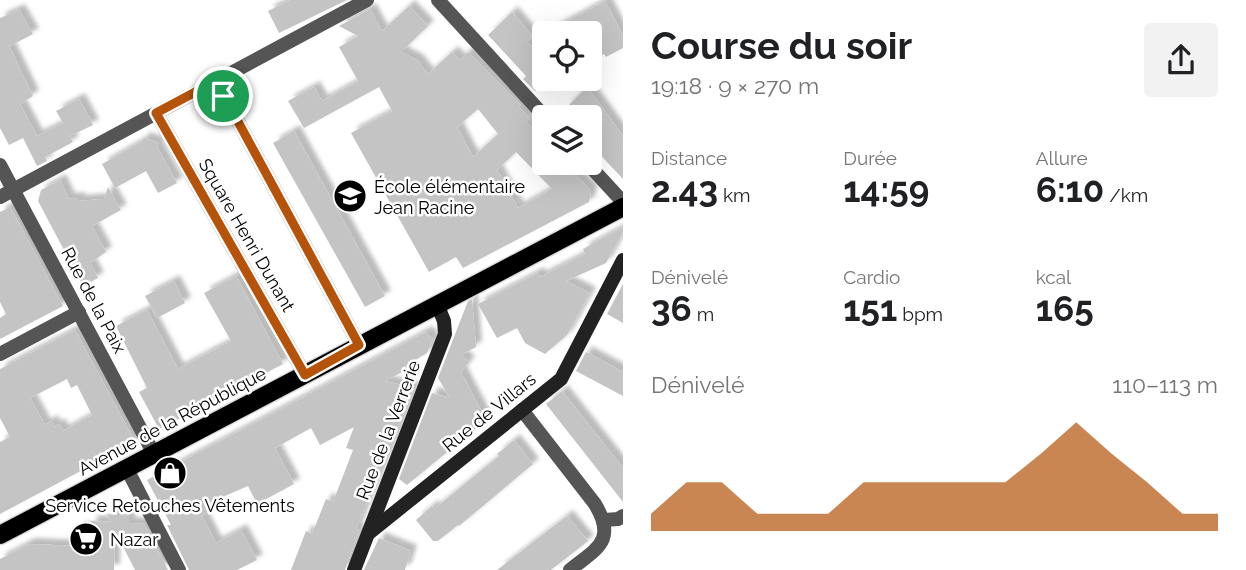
<!DOCTYPE html>
<html lang="fr">
<meta charset="utf-8">
<style>
:root{--surface:#fff;--page:#f2f2f2;--text:#202124;--muted:#757577;--accent:#b45309}
body{margin:0;font-family:Raleway,sans-serif;background:var(--page);color:var(--text);height:100vh;display:flex;flex-direction:column;font-size:26px;white-space:nowrap}
*{box-sizing:border-box;margin:0}
p{font-size:23px;color:var(--muted)}
.icon{flex:none;width:38px;height:38px;fill:none;stroke:currentColor;stroke-width:2;stroke-linecap:round;stroke-linejoin:round}
.map{position:relative;flex:1;overflow:hidden}
.details{display:flex;flex-direction:column;background:var(--surface);width:623px}
.details>*{flex:none}
.controls{position:absolute;left:532px;top:21px;display:grid;gap:14px}
.controls a{display:grid;place-items:center;width:70px;height:70px;border-radius:7px;background:var(--surface);box-shadow:0 7px 28px #0002;font-size:35px}
.pin{position:absolute;display:grid;place-items:center;width:60px;height:60px;color:#fff;margin:-30px;border:4px solid #fff;border-radius:50%;box-shadow:0 2px 7px #0007}
.round{display:grid;place-items:center;flex:none;width:74px;height:74px;border-radius:7px;background:var(--page)}
.summary{display:flex;align-items:center;justify-content:space-between;height:119px;padding:0 28px}
h1{font-size:38px;font-weight:700;line-height:52px}
.metrics{display:grid;grid-template-columns:repeat(3,1fr);gap:10px;height:119px;padding:7px 28px}
.metrics div{display:grid;align-content:center}
.metrics b{font-size:35px;font-weight:700}
.metrics small{font-size:19px;font-weight:400}
.metrics p{font-size:19px}
.chart{height:196px;padding:14px 28px}
.chart p{display:flex;justify-content:space-between}
.chart svg{width:100%;height:126px;margin-top:7px;fill:var(--accent);opacity:.7}
main{display:flex;flex:1;min-height:0}
.map>svg:first-child{display:block}
.building{fill:#c4c4c4;fill-rule:evenodd;filter:url(#shadow)}
.lines{fill:none;stroke-linecap:round;stroke-linejoin:round}
.primary-casing{stroke:#dbdbdb;stroke-width:21}
.minor{stroke:#555;stroke-width:14}
.secondary{stroke:#222;stroke-width:14}
.primary{stroke:#000;stroke-width:18}
.route-casing{stroke:#fff;stroke-width:14}
.route{stroke:#b45309;stroke-width:9}
.labels{text-anchor:middle;dominant-baseline:central;stroke-width:5;stroke-linejoin:round;paint-order:stroke}
.poi-label{font-size:18px;fill:#000;stroke:#fff;text-anchor:start}
.street-label{font-size:18px;fill:#000;stroke:#fff}
</style>
<main>
<div class="map">
<svg width="623" height="570" viewBox="0 0 623 570">
<defs>
<filter id="shadow"><feDropShadow dx="6" dy="-6" stdDeviation="2" flood-color="#0004"/></filter>
</defs>
<rect width="100%" height="100%" fill="#fff"/>
<g class="building">
<polygon points="290,0 347,0 279,33 268,11"/>
<polygon points="605,1 623,36 623,48 606,57 604,54 590,62 590,33 546,33"/>
<path d="M409,6L428,26L401,52L417,60L428,74L452,52L460,60L468,52L521,105L519,107L530,118L526,122L544,141V163H565L591,191L589,202L463,268L456,257L429,272L351,133L392,111L379,87L304,128L288,101L314,87L322,101L358,81L339,47L358,36L339,26L370,9L382,31ZM478,109L498,134L473,157L457,127ZM516,152L552,189L518,208L497,170Z"/>
<polygon points="19,10 33,34 10,46 8,44 33,96 20,104 37,136 63,123 56,111 79,99 93,125 70,136 73,142 45,157 47,161 37,166 23,138 9,145 0,128 0,18"/>
<polygon points="512,12 532,36 527,42 544,60 544,82 535,91 523,79 526,76 488,35"/>
<polygon points="587,87 623,136 623,179 590,144 590,117 574,117 566,108"/>
<polygon points="294,131 385,296 365,307 273,143"/>
<polygon points="144,138 159,143 157,147 177,183 158,193 146,171 115,188 102,164 141,142"/>
<polygon points="60,180 69,199 79,198 79,201 104,199 108,187 121,210 92,226 106,252 90,263 98,278 83,286 38,201 41,190"/>
<polygon points="10,207 63,306 0,339 0,318 6,314 0,302 0,212"/>
<polygon points="623,227 623,232 606,263 566,281 590,293 567,335 545,354 525,343 517,328 497,338 478,304 538,273 540,277 585,254 583,249"/>
<polygon points="236,276 283,364 159,429 139,392 147,388 116,326 147,310 178,369 231,341 204,293"/>
<polygon points="174,281 185,303 157,318 145,296"/>
<polygon points="623,284 623,323 607,314"/>
<polygon points="472,299 476,347 461,355 469,362 461,372 486,420 407,485 399,479 432,393 450,398 438,378 468,301"/>
<path d="M75,330L135,442L0,514V442L10,437L0,418V369ZM67,379L71,388L77,385L92,415L63,431L59,424L55,427L52,421L45,425L30,398Z"/>
<polygon points="426,332 433,339 427,353 402,368 404,371 385,381 414,388 356,529 359,530 345,570 291,570 306,531 312,534 326,499 333,502 353,450 346,448 354,427 320,445 311,428 275,448 294,484 257,504 248,486 204,505 208,512 202,516 216,543 241,530 257,560 237,570 189,570 167,525 171,525 147,480"/>
<polygon points="586,352 623,372 623,396 576,371"/>
<polygon points="562,391 623,468 623,502 546,404"/>
<polygon points="514,440 533,464 459,526 458,525 438,541 433,541 416,520 432,506 434,509 499,456 497,454"/>
<polygon points="107,514 129,516 129,523 144,524 168,570 135,570 115,531 114,570 0,570 0,559 29,544 77,546 78,528 91,528 91,521 111,522"/>
<polygon points="567,516 588,541 551,570 497,570"/>
<polygon points="379,538 411,551 405,570 364,570"/>
</g>
<g class="lines">
<defs>
<polyline id="primary" points="0,535 623,207"/>
</defs>
<use href="#primary" class="primary-casing"/>
<g class="minor">
<polyline points="438,0 545,117"/>
<polyline points="216,81 359,345"/>
<polyline points="156,113 305,375"/>
<polyline points="587,163 623,202"/>
<polyline points="0,165 154,454"/>
<polyline points="0,197 367,0"/>
<polyline points="0,354 79,312"/>
<path d="M522,410L595,504C617,541 597,548 570,570"/>
<polyline points="127,469 179,570"/>
<polyline points="605,520 618,519 623,516"/>
</g>
<g class="secondary">
<polyline points="369,533 561,379 623,260"/>
<polyline points="354,570 445,334 444,321 437,304"/>
</g>
<use href="#primary" class="primary"/>
</g>
<g class="lines">
<defs>
<polygon id="route" points="216,81 359,345 305,375 156,113"/>
</defs>
<use href="#route" class="route-casing"/>
<use href="#route" class="route"/>
</g>
<defs>
<symbol id="school-disc" viewBox="-11 -11 22 22"><circle r="9.5" fill="#000" stroke="#fff"/><path d="M0-5L7-2L0 1L-7-2ZM-4 1L0 2.5L4 1V4Q0 6-4 4Z" fill="#fff"/></symbol>
<symbol id="shop-disc" viewBox="-11 -11 22 22"><circle r="9.5" fill="#000" stroke="#fff"/><path d="M-5-2.5h2.3a2.7 3.5 0 0 1 5.4 0H5L5.5 6h-11ZM-1.5-2.5h3a1.5 2.3 0 0 0-3 0Z" fill="#fff"/></symbol>
<symbol id="supermarket-disc" viewBox="-11 -11 22 22"><circle r="9.5" fill="#000" stroke="#fff"/><path d="M-6-5.5h2.5l.6 2H6L4.5 2H-2.5L-4.4-4H-6ZM-1.5 3.2a1.3 1.3 0 1 0 .1 0ZM3 3.2a1.3 1.3 0 1 0 .1 0Z" fill="#fff"/></symbol>
</defs>
<g fill-rule="evenodd">
<use href="#school-disc" x="331" y="177" width="38" height="38"/>
<use href="#shop-disc" x="151" y="454" width="38" height="38"/>
<use href="#supermarket-disc" x="67" y="520" width="38" height="38"/>
</g>
<g class="labels">
<g class="poi-label">
<text x="374" y="186">École élémentaire<tspan x="374" dy="21">Jean Racine</tspan></text>
<text x="170" y="505" text-anchor="middle">Service Retouches Vêtements</text>
<text x="110" y="539">Nazar</text>
</g>
<g class="street-label">
<text transform="translate(247 235) rotate(60)">Square Henri Dunant</text>
<text transform="translate(94 300) rotate(62)">Rue de la Paix</text>
<text transform="translate(489 412) rotate(-39)">Rue de Villars</text>
<text transform="translate(172 421) rotate(-28)">Avenue de la République</text>
<text transform="translate(388 430) rotate(-69)">Rue de la Verrerie</text>
</g>
</g>
</svg>
<div class="controls">
<a><svg class="icon" aria-label="locate" viewBox="0 0 24 24"><circle cx="12" cy="12" r="6"/><path d="M12 2v4M12 18v4M2 12h4M18 12h4"/></svg></a>
<a><svg class="icon" aria-label="layers" viewBox="0 0 24 24"><path d="M12 4l9 5-9 5-9-5zM3 14l9 5 9-5"/></svg></a>
</div>
<div class="pin" style="left:223px;top:96px;background:#1e9e55"><svg class="icon" aria-label="arrive" viewBox="0 0 24 24"><path d="M6 21V4h12l-3 4 3 4H6"/></svg></div>
</div>
<section class="details">
<div class="summary"><div><h1>Course du soir</h1><p>19:18 · 9 × 270 m</p></div><a class="round"><svg class="icon" aria-label="share" viewBox="0 0 24 24"><path d="M12 15V3M7 8l5-5 5 5M5 13v7h14v-7"/></svg></a></div>
<div class="metrics">
<div><p>Distance</p><b>2.43<small> km</small></b></div>
<div><p>Durée</p><b>14:59</b></div>
<div><p>Allure</p><b>6:10<small> /km</small></b></div>
</div>
<div class="metrics">
<div><p>Dénivelé</p><b>36<small> m</small></b></div>
<div><p>Cardio</p><b>151<small> bpm</small></b></div>
<div><p>kcal</p><b>165</b></div>
</div>
<div class="chart"><p><span>Dénivelé</span>110–113 m</p>
<svg viewBox="0 0 160 44" preserveAspectRatio="none"><path d="M0 44V38L10 27L20 27L30 38L40 38L50 38L60 27L70 27L80 27L90 27L100 27L110 17L120 6L130 17L140 27L150 38L160 38V44z"/></svg>
</div>
</section>
</main>
